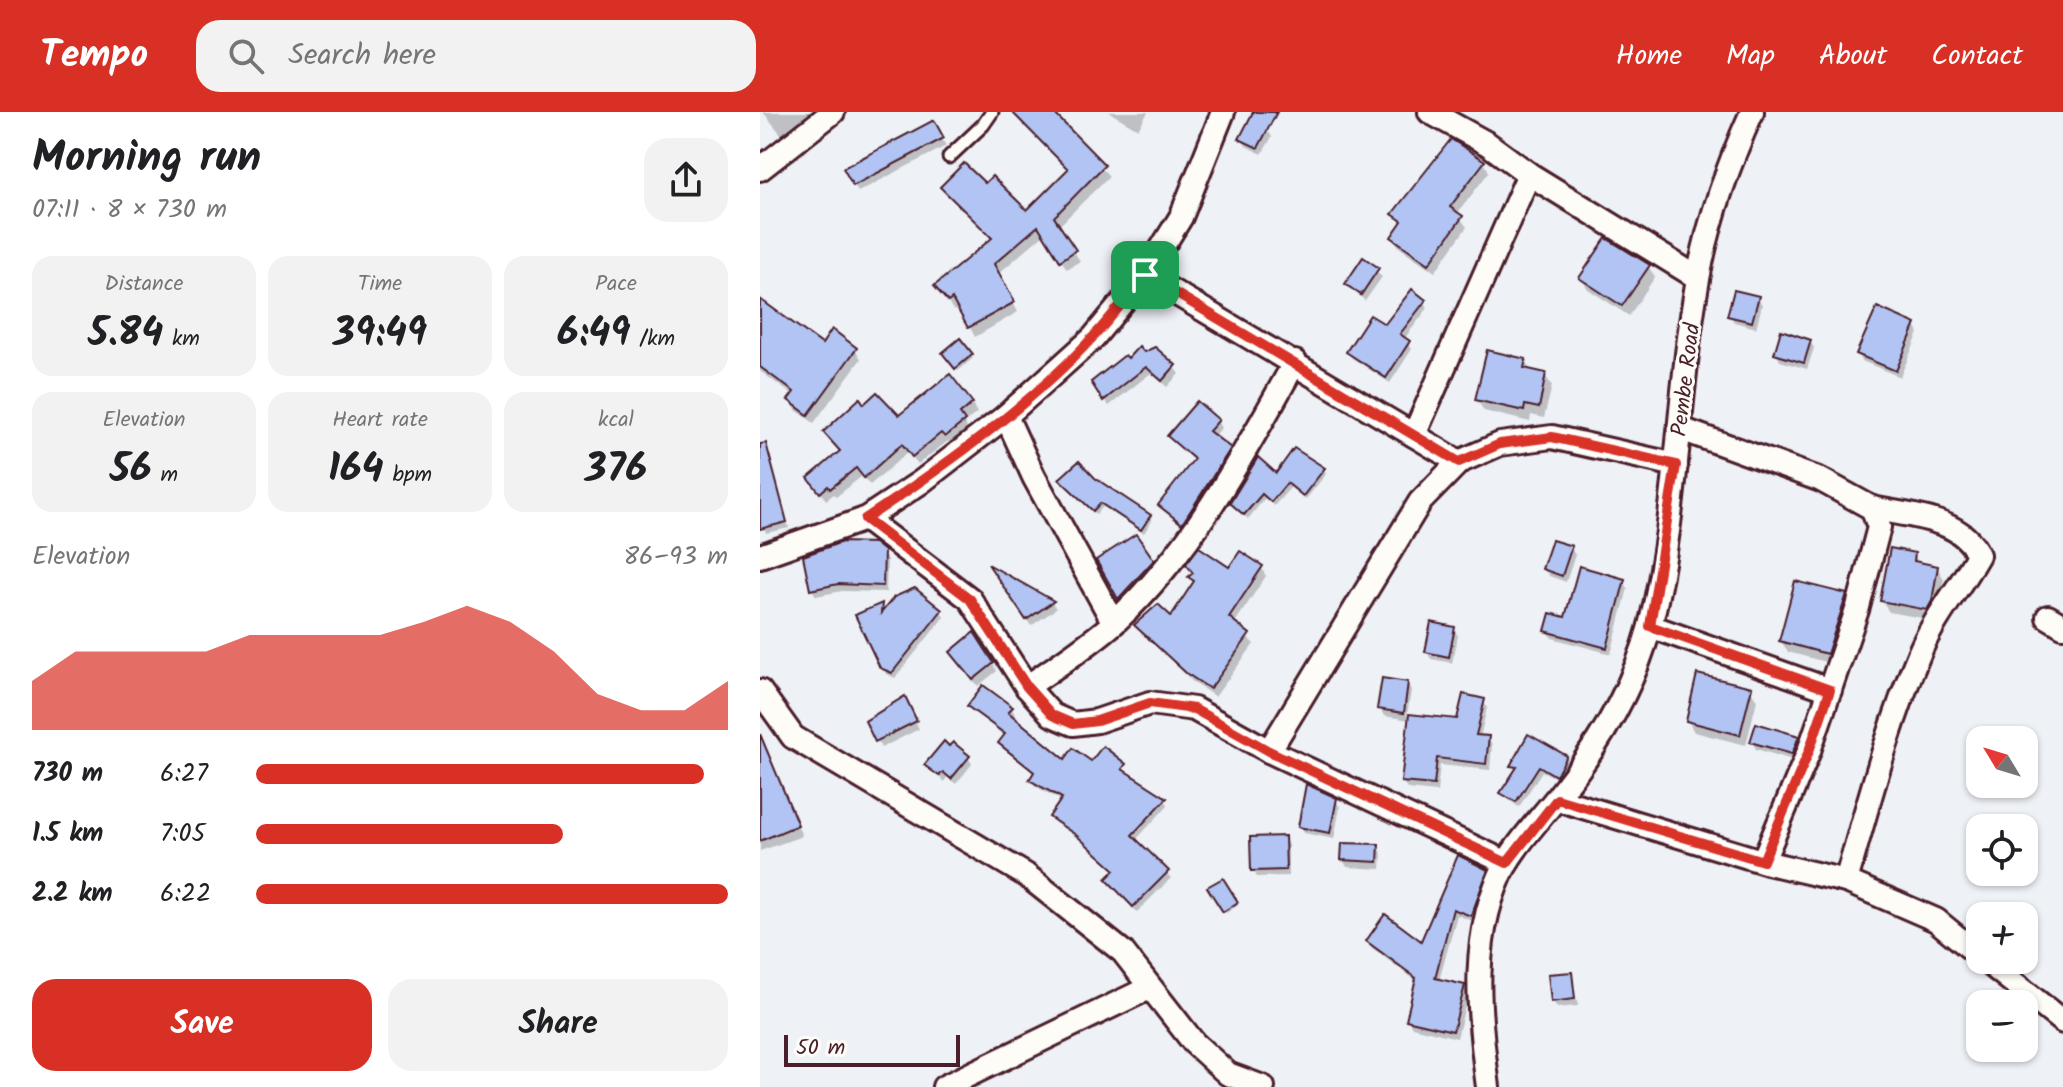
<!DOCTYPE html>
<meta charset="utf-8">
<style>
:root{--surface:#fff;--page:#f2f2f2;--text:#202124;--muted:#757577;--accent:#d93025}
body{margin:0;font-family:Kalam,sans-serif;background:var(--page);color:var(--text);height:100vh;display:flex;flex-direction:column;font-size:30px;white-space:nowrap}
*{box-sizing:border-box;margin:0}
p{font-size:26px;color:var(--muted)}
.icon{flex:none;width:44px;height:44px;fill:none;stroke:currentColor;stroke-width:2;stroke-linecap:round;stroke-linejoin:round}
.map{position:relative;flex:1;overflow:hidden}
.side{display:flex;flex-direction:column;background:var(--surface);width:760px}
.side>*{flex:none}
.needle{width:52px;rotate:308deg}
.tools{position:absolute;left:1206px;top:614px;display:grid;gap:16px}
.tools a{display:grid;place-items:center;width:72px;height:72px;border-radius:16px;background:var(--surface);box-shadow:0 2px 6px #0004;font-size:40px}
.scale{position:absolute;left:24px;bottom:20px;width:176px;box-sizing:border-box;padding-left:8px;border:4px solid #4a1f2b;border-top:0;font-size:22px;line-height:28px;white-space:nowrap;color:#4a1f2b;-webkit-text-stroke:6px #fdfcf7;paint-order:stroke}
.pin{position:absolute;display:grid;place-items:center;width:68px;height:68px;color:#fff;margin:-34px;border-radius:16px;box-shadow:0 4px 12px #0006}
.round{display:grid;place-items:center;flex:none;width:84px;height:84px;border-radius:24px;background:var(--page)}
.headline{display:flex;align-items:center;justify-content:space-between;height:136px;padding:0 32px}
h1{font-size:44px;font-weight:700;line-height:60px}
.metrics{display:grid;grid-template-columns:repeat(3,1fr);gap:12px;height:136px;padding:8px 32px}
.metrics div{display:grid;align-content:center;border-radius:20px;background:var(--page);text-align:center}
.metrics b{font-size:40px;font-weight:700}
.metrics small{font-size:22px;font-weight:400}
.metrics p{font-size:22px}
.chart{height:224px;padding:16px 32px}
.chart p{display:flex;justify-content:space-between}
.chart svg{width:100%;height:144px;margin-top:8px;fill:var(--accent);opacity:.7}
.cta{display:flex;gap:16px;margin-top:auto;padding:16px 32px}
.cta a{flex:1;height:92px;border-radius:24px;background:var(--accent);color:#fff;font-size:32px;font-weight:700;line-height:92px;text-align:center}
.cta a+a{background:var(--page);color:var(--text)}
ul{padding:0 32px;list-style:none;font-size:26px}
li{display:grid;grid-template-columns:128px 96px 1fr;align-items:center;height:60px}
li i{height:20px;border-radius:10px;background:var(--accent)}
header{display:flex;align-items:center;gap:48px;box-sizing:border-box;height:112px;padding:0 40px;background:var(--accent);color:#fff}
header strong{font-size:38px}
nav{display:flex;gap:44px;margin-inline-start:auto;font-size:28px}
.search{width:560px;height:72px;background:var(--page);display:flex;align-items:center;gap:20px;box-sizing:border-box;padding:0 28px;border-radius:24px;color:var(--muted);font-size:30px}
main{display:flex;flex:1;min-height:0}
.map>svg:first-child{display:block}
.shadow{fill:#0003}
.building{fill:#b1c4f3;stroke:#4a1f2b;stroke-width:2}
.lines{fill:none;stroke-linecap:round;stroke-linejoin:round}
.lane-casing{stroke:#4a1f2b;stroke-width:17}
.street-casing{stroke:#4a1f2b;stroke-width:28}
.lane{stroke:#fdfcf7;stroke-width:11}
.street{stroke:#fdfcf7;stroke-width:22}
.route-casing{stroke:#fff;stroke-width:16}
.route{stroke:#d93025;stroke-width:10}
.labels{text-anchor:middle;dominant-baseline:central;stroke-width:6;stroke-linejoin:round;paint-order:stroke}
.street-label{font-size:22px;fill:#4a1f2b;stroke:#fdfcf7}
</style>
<header>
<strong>Tempo</strong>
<div class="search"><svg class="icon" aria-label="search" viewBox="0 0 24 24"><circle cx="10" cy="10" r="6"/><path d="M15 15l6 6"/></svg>Search here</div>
<nav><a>Home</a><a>Map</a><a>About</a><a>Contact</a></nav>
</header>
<main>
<section class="side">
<div class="headline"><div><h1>Morning run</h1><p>07:11 · 8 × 730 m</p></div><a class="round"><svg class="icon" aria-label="share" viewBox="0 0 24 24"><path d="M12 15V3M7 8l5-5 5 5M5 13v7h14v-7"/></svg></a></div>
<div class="metrics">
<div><p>Distance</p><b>5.84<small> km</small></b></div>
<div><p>Time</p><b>39:49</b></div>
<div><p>Pace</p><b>6:49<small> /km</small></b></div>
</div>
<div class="metrics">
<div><p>Elevation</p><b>56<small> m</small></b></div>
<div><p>Heart rate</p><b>164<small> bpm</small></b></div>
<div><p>kcal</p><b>376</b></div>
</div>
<div class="chart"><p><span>Elevation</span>86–93 m</p>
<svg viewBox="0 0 160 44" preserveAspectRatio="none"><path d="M0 44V29L10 20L20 20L30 20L40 20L50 15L60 15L70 15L80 15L90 11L100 6L110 11L120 20L130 33L140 38L150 38L160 29V44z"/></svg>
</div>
<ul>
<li><b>730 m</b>6:27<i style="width:95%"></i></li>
<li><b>1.5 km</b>7:05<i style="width:65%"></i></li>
<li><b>2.2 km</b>6:22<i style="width:100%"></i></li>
</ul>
<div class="cta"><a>Save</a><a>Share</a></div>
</section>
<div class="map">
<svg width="1303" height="975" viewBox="0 0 1303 975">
<rect width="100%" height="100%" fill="#eef1f6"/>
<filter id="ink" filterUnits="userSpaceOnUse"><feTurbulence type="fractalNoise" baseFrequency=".0125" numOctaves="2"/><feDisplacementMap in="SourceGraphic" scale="16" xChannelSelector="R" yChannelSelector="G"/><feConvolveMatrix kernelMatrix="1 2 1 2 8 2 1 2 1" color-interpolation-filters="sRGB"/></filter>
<g filter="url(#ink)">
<g class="shadow">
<polygon points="3,0 57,0 25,27"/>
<polygon points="257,0 290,0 349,64 298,115 320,149 307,157 284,122 238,162 258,200 215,225 199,195 194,199 176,175 232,128 183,75 225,74 267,101 309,59 261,11"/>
<polygon points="349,0 388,0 378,17"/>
<polygon points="173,11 186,34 98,80 86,57"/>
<polygon points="507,18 512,25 502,42 486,34 482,27"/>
<polygon points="724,50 729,60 697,102 707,115 675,160 639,135 633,125 642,113 635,102"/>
<polygon points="604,148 622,165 605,189 587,172"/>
<polygon points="888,154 895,165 869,204 828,177 821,166"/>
<polygon points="998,186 1002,193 996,216 974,210 970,203"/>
<polygon points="665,189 668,196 644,227 652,237 630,271 592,246 588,240"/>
<polygon points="0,190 62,235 95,237 101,247 54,311 36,298 30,288 34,284 0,259"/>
<polygon points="1155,214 1159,221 1140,265 1102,249 1098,241"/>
<polygon points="1050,229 1054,236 1047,257 1020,249 1016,241"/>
<polygon points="211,243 213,246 198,259 186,244"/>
<polygon points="383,243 414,255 419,262 407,275 391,261 349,294 337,278 368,249"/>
<polygon points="765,249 771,260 785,263 792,274 784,306 771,303 770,310 724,299 717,288"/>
<polygon points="212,292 217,301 204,311 209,319 191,333 188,329 158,352 148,340 110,373 102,364 76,385 74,382 66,388 51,367 81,341 65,320 104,294 139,306"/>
<polygon points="457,309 461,316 454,325 473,344 426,418 400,393 434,349 409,325"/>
<polygon points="10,350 29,416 6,421 0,403 0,353"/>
<polygon points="563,357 566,362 546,387 531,375 514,394 505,386 488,407 472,391 517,364"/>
<polygon points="333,367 389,404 392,409 384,421 343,395 336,402 305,372"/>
<polygon points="376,424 396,457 363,492 338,449"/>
<polygon points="811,436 815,443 806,470 789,464 784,457"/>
<polygon points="122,440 127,448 126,480 82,479 56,484 52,477"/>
<polygon points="1154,443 1159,452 1177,455 1184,467 1173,508 1129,500 1122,489"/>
<polygon points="501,455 506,464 474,512 494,532 455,585 433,570 376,513 412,507 434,472 430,465"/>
<polygon points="233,457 292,490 296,497 271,514"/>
<polygon points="863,468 868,476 851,542 792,526 788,519"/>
<polygon points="1086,484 1092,495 1073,552 1028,540 1021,529"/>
<polygon points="121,493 125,500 181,499 184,505 135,566 126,562 98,504"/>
<polygon points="694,517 698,524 692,551 671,547 667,540"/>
<polygon points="214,522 237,559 218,574 196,547"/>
<polygon points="647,571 651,578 647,604 698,609 723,589 727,596 720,625 728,626 732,633 730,658 680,653 677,680 647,677 643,670 650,608 624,604 620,597"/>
<polygon points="990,577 997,588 986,633 934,620 928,609"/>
<polygon points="148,594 159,617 121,636 108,610"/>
<polygon points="209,594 251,596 255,602 252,606 306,650 364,653 366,662 405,687 408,693 375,729 411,766 377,800 348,768 356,760 322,729 295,711 291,705 302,689 275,674 272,668 275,662 244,637 240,631 245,625"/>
<polygon points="1038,626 1042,633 1036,649 996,637 992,630"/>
<polygon points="6,640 42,724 0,739 0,643"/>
<polygon points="208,645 212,652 196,672 187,665 184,670 167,653"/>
<polygon points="806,645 809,651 800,668 782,659 759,695 746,686 743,681 756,659 753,654"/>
<polygon points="575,688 580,695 574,727 544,721 540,714"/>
<polygon points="524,726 528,733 528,764 497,765 493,758"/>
<polygon points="618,734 622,741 621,757 587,755 583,748"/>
<polygon points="699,746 727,759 731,766 715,810 697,803 679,869 704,875 708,882 697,926 652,915 648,907 658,870 612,836 608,829 662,832"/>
<polygon points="464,771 478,793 466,801 450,776"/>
<polygon points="811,862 818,894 797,896 793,889"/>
</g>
<g class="building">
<polygon points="252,0 293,0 345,53 294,105 316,138 300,149 278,114 234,152 255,190 208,216 192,187 188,190 174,174 232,126 180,75 204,51 225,71 232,64 267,98 308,57"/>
<polygon points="493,0 517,0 498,36 479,27"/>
<polygon points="174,8 184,26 93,74 83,56"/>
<polygon points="691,27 725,49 690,95 703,104 669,152 631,125 642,109 632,102"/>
<polygon points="846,126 890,153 862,194 819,166"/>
<polygon points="603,145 619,156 601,183 585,172"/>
<polygon points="652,177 666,188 640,222 650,229 626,266 586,240 610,203 625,212"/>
<polygon points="974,178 999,184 992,210 967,204"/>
<polygon points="0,187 62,232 72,217 97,236 48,303 28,288 34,280 0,255"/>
<polygon points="1117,195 1156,212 1136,259 1096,242"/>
<polygon points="1021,218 1051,228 1044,251 1014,242"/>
<polygon points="200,226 213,242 195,257 182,241"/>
<polygon points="379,234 384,240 395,235 416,253 402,269 386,255 343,289 331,270 365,243 368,246"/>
<polygon points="727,238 766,247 764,256 786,261 779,296 765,293 764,299 715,288"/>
<polygon points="190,262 213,291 200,302 205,309 185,325 181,321 152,345 142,332 104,366 96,356 70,377 68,374 60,381 48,366 80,339 63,320 100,286 104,292 117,280 139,303"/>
<polygon points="437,289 459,308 449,319 471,336 422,412 398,393 434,347 407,324"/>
<polygon points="6,331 27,410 0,417 0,332"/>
<polygon points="534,336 565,356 543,384 527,371 511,390 502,382 484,403 470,391 498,345 516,361"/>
<polygon points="319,349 335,366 391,403 381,418 340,391 333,399 299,367"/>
<polygon points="376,422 394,448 358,487 336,448"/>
<polygon points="792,428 812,434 802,464 782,457"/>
<polygon points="82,430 114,431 124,439 123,474 78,472 50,478 43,444"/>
<polygon points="439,435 469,455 480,439 503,454 469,505 490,522 450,577 426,561 374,513 398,492 411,504 434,469 428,465 433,461 426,452"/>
<polygon points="1130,436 1155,441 1154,449 1178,454 1172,489 1167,498 1120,489"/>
<polygon points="228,452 294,489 266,508"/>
<polygon points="819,454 865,467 847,536 785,519 790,501 805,505"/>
<polygon points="1035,469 1087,482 1067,542 1019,529"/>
<polygon points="155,476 182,498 132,561 120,556 95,503 122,491 121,501 134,485"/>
<polygon points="671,510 695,515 689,545 665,540"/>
<polygon points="214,520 234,551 213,568 190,540"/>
<polygon points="937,562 992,575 980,623 926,609"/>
<polygon points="622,566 648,570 644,601 617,597"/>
<polygon points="223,573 253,595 248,600 305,647 313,636 331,649 343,634 366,652 362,657 407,686 372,723 409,759 373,795 346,767 355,758 316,723 289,705 302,686 269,668 274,660 238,631 245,622 207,594"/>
<polygon points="703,582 725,587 716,623 729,624 726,652 677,646 674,673 641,670 649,602 697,607"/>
<polygon points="145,584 157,609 115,630 105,609"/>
<polygon points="996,611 1039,624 1032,642 990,630"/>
<polygon points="0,622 38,713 0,729"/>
<polygon points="768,622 807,644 796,664 779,654 756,690 740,681 757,655 750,654"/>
<polygon points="184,629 189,634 193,630 210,644 191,667 183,660 179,664 164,653"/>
<polygon points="546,672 577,686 570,721 538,715"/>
<polygon points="525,724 526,758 491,759 490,725"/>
<polygon points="582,731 619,732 618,750 581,748"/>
<polygon points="698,743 728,758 711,804 693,797 675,866 705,873 693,919 646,908 656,866 606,829 625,802 661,829"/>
<polygon points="463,766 478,790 463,800 447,775"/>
<polygon points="812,860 815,887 791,890 788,862"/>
</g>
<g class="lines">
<defs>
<polyline id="lane" points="189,45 223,13 232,0"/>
<g id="street">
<polyline points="670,0 728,32 769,62 938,166"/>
<polyline points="0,57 73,0"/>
<polyline points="385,163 699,350"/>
<polyline points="246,304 274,365 354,511"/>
<polyline points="921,317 1061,368 1112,396 1119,415 1098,495 1049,639 1003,749"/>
<polyline points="654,323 769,62"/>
<polyline points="105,407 210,487 267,575 292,603 313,612 337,609 390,591 434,597 509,639 747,751"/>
<polyline points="0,444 105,407 161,370 246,304 333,226 385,163 421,105 463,0"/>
<polyline points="1288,505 1303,514"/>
<polyline points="890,514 1070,578"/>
<path d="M267,575C296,554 328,534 355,510C433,438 484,342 535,250"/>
<polyline points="0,579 33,625 266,763 363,840 434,931 468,962 503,975"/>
<polyline points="509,639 660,390 699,350 740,332 792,325 916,353"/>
<polyline points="797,687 1008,751 1086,769 1176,808 1220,844"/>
<path d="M1086,769C1108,693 1128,615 1159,542C1174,506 1199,477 1218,443C1202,405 1147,404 1112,396"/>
<polyline points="1225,848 1303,910"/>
<polyline points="184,975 389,876"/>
<path d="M728,975C718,901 709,819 747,750C761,726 782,705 799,683C839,633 873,577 890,514C919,400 917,281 938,167C948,111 969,51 992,0"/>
</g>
</defs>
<use href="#lane" class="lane-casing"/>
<use href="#street" class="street-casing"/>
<use href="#lane" class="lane"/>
<use href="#street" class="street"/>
</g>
</g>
<g class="lines" filter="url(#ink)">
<defs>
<path id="route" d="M385,163L699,350L740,332L792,325L916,353L890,514L1070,578L1049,639L1003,749L797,687L747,751L509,639L434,597L390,591L337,609L313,612L292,603L267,575L210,487L105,407C182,356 271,293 334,224C352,205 368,183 385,163Z"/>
</defs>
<use href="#route" class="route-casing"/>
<use href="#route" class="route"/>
</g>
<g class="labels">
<g class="street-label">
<text transform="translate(927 268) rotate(-83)">Pembe Road</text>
</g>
</g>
</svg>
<div class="tools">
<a><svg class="needle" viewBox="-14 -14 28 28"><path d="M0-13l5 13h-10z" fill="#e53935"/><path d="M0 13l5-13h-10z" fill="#757577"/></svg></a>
<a><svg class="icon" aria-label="locate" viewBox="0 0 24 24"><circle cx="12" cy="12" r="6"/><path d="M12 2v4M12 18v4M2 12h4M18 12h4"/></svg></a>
<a>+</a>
<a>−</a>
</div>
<div class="scale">50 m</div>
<div class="pin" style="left:385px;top:163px;background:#1e9e55"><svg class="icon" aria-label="arrive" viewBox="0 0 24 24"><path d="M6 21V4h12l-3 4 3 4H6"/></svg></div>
</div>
</main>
